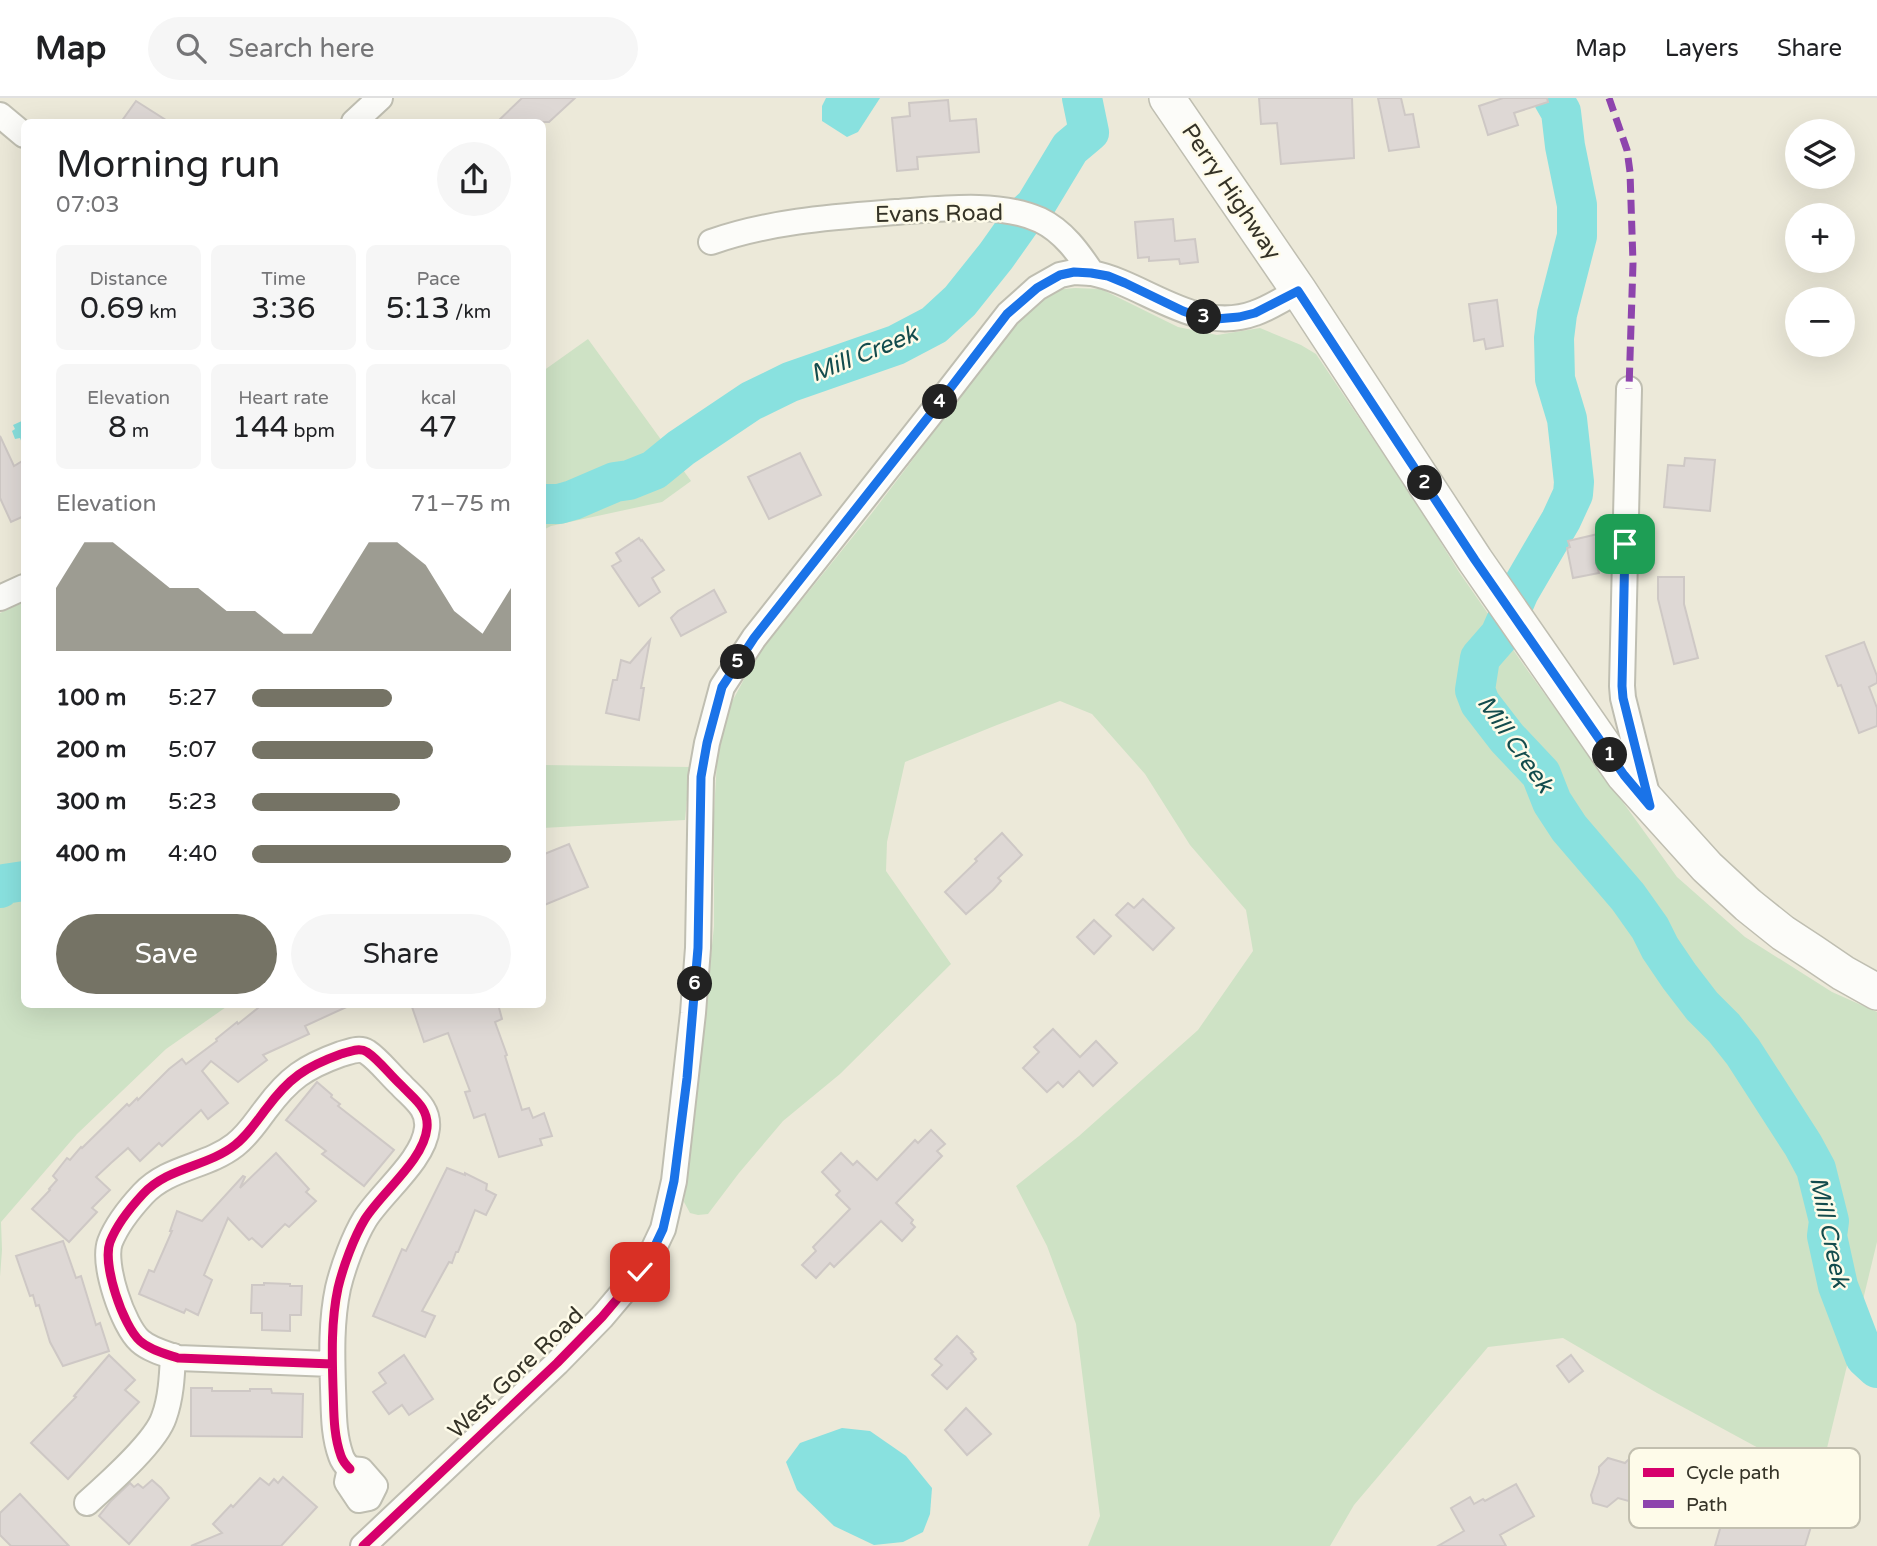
<!DOCTYPE html>
<meta charset="utf-8">
<style>
:root{--surface:#fff;--page:#f6f6f6;--text:#202124;--muted:#757577;--line:#e0e0e0;--accent:#757365}
body{margin:0;font-family:"Varela Round",sans-serif;background:var(--page);color:var(--text);height:100vh;display:flex;flex-direction:column;font-size:26px;white-space:nowrap}
*{box-sizing:border-box;margin:0}
p{font-size:23px;color:var(--muted)}
.icon{flex:none;width:38px;height:38px;fill:none;stroke:currentColor;stroke-width:2;stroke-linecap:round;stroke-linejoin:round}
.map{position:relative;flex:1;overflow:hidden}
.details{position:absolute;left:21px;top:21px;width:525px;height:889px;display:flex;flex-direction:column;background:var(--surface);border-radius:10px;box-shadow:0 7px 28px #0002}
.details>*{flex:none}
.buttons{position:absolute;left:1785px;top:21px;display:grid;gap:14px}
.buttons a{display:grid;place-items:center;width:70px;height:70px;border-radius:50%;background:var(--surface);box-shadow:0 7px 28px #0002;font-size:35px}
.pin{position:absolute;display:grid;place-items:center;width:60px;height:60px;color:#fff;margin:-30px;border-radius:14px;box-shadow:0 4px 10px #0006}
.km{position:absolute;width:35px;height:35px;margin:-18px;border-radius:50%;background:#222;color:#fff;font-size:19px;line-height:35px;text-align:center}
.round{display:grid;place-items:center;flex:none;width:74px;height:74px;border-radius:37px;background:var(--page)}
.overview{display:flex;align-items:center;justify-content:space-between;height:119px;padding:0 35px}
h1{font-size:38px;font-weight:600;line-height:52px}
.stats{display:grid;grid-template-columns:repeat(3,1fr);gap:10px;height:119px;padding:7px 35px}
.stats div{display:grid;align-content:center;border-radius:10px;background:var(--page);text-align:center}
.stats b{font-size:30px;font-weight:600}
.stats small{font-size:19px;font-weight:400}
.stats p{font-size:19px}
.chart{height:196px;padding:14px 35px}
.chart p{display:flex;justify-content:space-between}
.chart svg{width:100%;height:126px;margin-top:7px;fill:var(--accent);opacity:.7}
.button{display:flex;gap:14px;margin-top:auto;padding:14px 35px}
.button a{flex:1;height:80px;border-radius:42px;background:var(--accent);color:#fff;font-size:28px;font-weight:600;line-height:80px;text-align:center}
.button a+a{background:var(--page);color:var(--text)}
ul{padding:0 35px;list-style:none;font-size:23px}
li{display:grid;grid-template-columns:112px 84px 1fr;align-items:center;height:52px}
li i{height:18px;border-radius:9px;background:var(--accent)}
header{display:flex;align-items:center;gap:42px;box-sizing:border-box;height:98px;padding:0 35px;background:var(--surface);border-bottom:2px solid var(--line)}
header strong{font-size:33px}
nav{display:flex;gap:38px;margin-inline-start:auto;font-size:24px}
.search{width:490px;height:63px;background:var(--page);display:flex;align-items:center;gap:18px;box-sizing:border-box;padding:0 24px;border-radius:38px;color:var(--muted);font-size:26px}
.map>svg:first-child{display:block}
.green{fill:#cee2c5}
.water{fill:#89e1df}
.lines{fill:none;stroke-linecap:round;stroke-linejoin:round}
.river{stroke:#89e1df;stroke-width:40}
.building{fill:#ded8d5;stroke:#cec8c5;stroke-width:2}
.street-casing{stroke:#bfbeb1;stroke-width:28}
.secondary-casing{stroke:#bfbeb1;stroke-width:38}
.street{stroke:#fcfcf9;stroke-width:24}
.secondary{stroke:#fcfcf9;stroke-width:35}
.quiet{stroke:#8e44ad;stroke-width:7;stroke-dasharray:14 7;stroke-linecap:butt}
.cycleway-casing{stroke:#fefbe9;stroke-width:13}
.cycleway{stroke:#d6006c;stroke-width:9}
.route-casing{stroke:#fff;stroke-width:14}
.route{stroke:#1a73e8;stroke-width:9}
.labels{text-anchor:middle;dominant-baseline:central;stroke-width:5;stroke-linejoin:round;paint-order:stroke}
.street-label{font-size:23px;fill:#353327;stroke:#fefbe9}
.water-label{font-size:24px;font-style:italic;fill:#134c4d;stroke:#fefbe9}
.key{fill:#fefbe9;stroke:#c2bfaf;stroke-width:2}
.key-label{font-size:19px;fill:#353327}
</style>
<header>
<strong>Map</strong>
<div class="search"><svg class="icon" aria-label="search" viewBox="0 0 24 24"><circle cx="10" cy="10" r="6"/><path d="M15 15l6 6"/></svg>Search here</div>
<nav><a>Map</a><a>Layers</a><a>Share</a></nav>
</header>
<div class="map">
<svg width="1877" height="1448" viewBox="0 0 1877 1448">
<rect width="100%" height="100%" fill="#ece9d9"/>
<g class="green">
<polygon points="1075,190 1101,191 1178,229 1217,237 1260,230 1301,247 1316,256 1415,403 1459,474 1528,573 1677,779 1745,839 1832,894 1877,914 1877,1144 1819,1383 1657,1295 1563,1240 1488,1249 1354,1407 1330,1448 1088,1448 1100,1418 1076,1226 1047,1148 1016,1088 1079,1038 1198,932 1253,853 1246,812 1190,747 1145,676 1092,616 1060,603 997,627 905,664 887,744 886,773 951,866 840,976 783,1023 739,1075 708,1116 698,1117 690,1115 684,1104 694,1026 714,828 714,714 718,647 727,613 756,559 872,415 1026,213 1053,192"/>
<polygon points="588,241 691,383 662,404 551,428 543,432 543,273"/>
<polygon points="24,504 24,906 229,907 166,951 77,1036 1,1124 2,1152 0,1179 0,515"/>
<polygon points="543,667 690,669 685,722 543,730"/>
</g>
<g class="water">
<polygon points="826,0 880,0 858,34 847,39 822,23 822,8"/>
<polygon points="24,322 24,343 22,345 20,340 15,341 12,333 15,331 13,327"/>
<polygon points="842,1330 870,1333 906,1358 932,1390 930,1416 923,1434 903,1444 874,1447 834,1428 797,1392 786,1364 800,1345"/>
</g>
<g class="lines">
<g class="river">
<polyline points="1553,0 1561,14 1565,48 1577,107 1577,138 1557,216 1554,240 1555,281 1567,321 1574,384 1573,396 1561,422 1519,494 1500,537 1480,560 1475,592 1480,605 1507,640 1541,676 1552,704 1569,730 1628,799 1650,830 1660,850 1679,878 1702,908 1724,930 1743,954 1803,1047 1816,1071 1829,1123 1827,1138 1838,1188 1865,1259 1877,1270"/>
<polyline points="542,406 559,406 573,402 615,384 629,382 654,372 681,350 751,303 790,284 896,247 934,227 960,203 996,158 1025,117 1035,108 1070,50 1089,34 1082,0"/>
<polyline points="0,790 4,786 24,783"/>
</g>
</g>
<g class="building">
<polygon points="522,0 575,0 549,24 497,24"/>
<polygon points="1259,0 1352,0 1354,60 1281,66 1277,25 1261,26"/>
<polygon points="1378,0 1401,0 1405,17 1413,16 1419,49 1389,53"/>
<polygon points="1503,0 1547,0 1548,4 1514,15 1518,27 1488,37 1479,8"/>
<polygon points="948,2 950,23 976,21 979,54 917,59 918,71 897,73 892,20 910,18 909,5"/>
<polygon points="136,3 169,24 121,24"/>
<polygon points="1173,121 1175,143 1195,141 1198,164 1180,166 1179,161 1149,163 1149,159 1138,160 1135,124"/>
<polygon points="1497,202 1503,248 1486,251 1484,241 1474,243 1469,206"/>
<polygon points="0,338 14,368 24,362 24,418 11,424 0,400"/>
<polygon points="800,355 821,397 769,421 748,379"/>
<polygon points="1685,360 1715,362 1710,413 1664,409 1668,367 1684,368"/>
<polygon points="1602,435 1608,465 1597,467 1599,475 1573,480 1567,450 1570,449 1568,443"/>
<polygon points="639,440 641,443 642,442 664,472 652,480 660,494 639,508 612,468 621,463 616,455"/>
<polygon points="1658,479 1684,479 1684,506 1698,560 1674,566 1658,501"/>
<polygon points="714,492 726,514 681,538 671,520 678,513"/>
<polygon points="650,542 641,590 644,590 639,622 606,615 613,582 617,582 621,562 630,565"/>
<polygon points="1864,544 1877,578 1877,585 1869,589 1877,610 1877,628 1859,635 1841,587 1838,588 1826,558"/>
<polygon points="1002,735 1022,757 998,780 1001,783 993,792 966,816 945,794 977,763 975,761"/>
<polygon points="569,746 588,789 542,808 542,757"/>
<polygon points="1143,801 1174,830 1153,852 1116,817 1128,805 1134,810"/>
<polygon points="1094,822 1111,838 1094,856 1077,839"/>
<polygon points="263,906 353,906 305,928 309,936 263,957 267,962 238,984 211,963 202,973 228,1005 208,1021 201,1012 162,1048 159,1045 140,1063 128,1050 111,1065 96,1079 110,1092 92,1110 97,1114 69,1144 32,1111 50,1092 49,1091 57,1082 53,1078 67,1060 70,1062 81,1049 82,1050 127,1006 129,1008 137,1000 138,1002 169,971 182,961 186,966 217,943 216,941 237,924 238,926"/>
<polygon points="411,906 498,906 502,921 495,924 507,957 505,958 522,1012 529,1010 533,1020 544,1015 552,1038 540,1041 542,1047 499,1059 485,1016 474,1020 465,994 470,993 448,935 424,944"/>
<polygon points="1053,931 1080,959 1096,943 1117,965 1093,988 1079,973 1063,989 1058,984 1047,994 1023,970 1039,954 1034,949"/>
<polygon points="317,984 332,997 331,999 340,1006 338,1008 394,1052 364,1088 322,1056 326,1053 286,1022"/>
<polygon points="931,1032 945,1046 937,1053 942,1058 896,1105 913,1122 911,1125 915,1129 902,1143 881,1123 834,1169 830,1165 816,1180 802,1167 816,1153 813,1149 850,1111 836,1097 840,1093 822,1074 841,1055 853,1067 857,1063 877,1082 915,1042 918,1045"/>
<polygon points="276,1055 309,1091 306,1094 316,1103 289,1129 285,1126 262,1149 252,1140 249,1142 228,1120 204,1177 212,1182 198,1217 186,1211 184,1215 139,1196 149,1172 154,1174 172,1133 170,1133 177,1113 202,1123 243,1078 245,1079 240,1090"/>
<polygon points="447,1070 465,1077 465,1075 487,1086 486,1092 496,1097 486,1117 475,1112 458,1154 456,1154 452,1165 449,1164 422,1213 435,1218 425,1239 373,1218 402,1151 406,1153"/>
<polygon points="63,1143 76,1180 81,1178 96,1227 100,1225 109,1253 63,1268 50,1244 39,1207 36,1208 33,1197 30,1198 16,1158"/>
<polygon points="264,1185 290,1186 290,1188 302,1188 301,1217 290,1217 290,1233 262,1232 262,1215 251,1215 252,1187 264,1187"/>
<polygon points="957,1238 973,1254 971,1255 976,1261 947,1291 932,1277 942,1267 935,1261"/>
<polygon points="109,1257 135,1282 125,1292 139,1304 68,1381 31,1345 76,1299 74,1298"/>
<polygon points="404,1257 433,1301 409,1317 402,1307 389,1316 373,1294 386,1285 379,1275"/>
<polygon points="1571,1257 1583,1273 1569,1284 1557,1268"/>
<polygon points="191,1290 212,1290 212,1293 250,1293 250,1291 271,1291 272,1295 303,1296 302,1339 191,1338"/>
<polygon points="966,1310 991,1336 967,1357 945,1332"/>
<polygon points="1608,1360 1625,1365 1629,1361 1642,1364 1645,1375 1659,1370 1671,1373 1680,1412 1659,1417 1658,1411 1618,1400 1607,1409 1593,1405 1591,1397 1599,1374 1599,1369"/>
<polygon points="283,1379 317,1409 281,1448 191,1448 222,1435 213,1426 231,1407 233,1409 260,1380 269,1387 274,1381 278,1385"/>
<polygon points="152,1382 161,1390 169,1400 129,1446 99,1418 111,1403 130,1385 134,1389 138,1386 143,1390"/>
<polygon points="1516,1386 1534,1418 1500,1437 1506,1448 1438,1448 1464,1433 1451,1410 1470,1399 1474,1406 1483,1401 1485,1403"/>
<polygon points="20,1396 69,1448 11,1448 0,1437 0,1415"/>
<polygon points="1746,1406 1773,1411 1774,1407 1796,1413 1795,1417 1813,1422 1805,1448 1715,1448 1727,1407 1737,1410"/>
</g>
<g class="lines">
<defs>
<g id="street">
<polyline points="0,17 24,37"/>
<polyline points="354,24 380,0"/>
<path d="M711,144C771,123 833,119 896,114C940,111 998,103 1040,122C1063,133 1078,154 1092,175C1146,186 1196,237 1255,215C1270,210 1284,200 1299,193"/>
<polyline points="1629,291 1622,588 1623,600 1648,700"/>
<polyline points="0,500 24,489"/>
<path d="M332,1266L178,1260C166,1256 150,1252 140,1243C123,1228 102,1166 110,1144C117,1126 130,1110 143,1096C168,1069 207,1069 235,1047C248,1037 256,1024 266,1011C289,980 305,969 341,956C349,954 359,949 367,954C379,962 390,977 401,987C414,1001 429,1010 427,1030C424,1062 382,1094 365,1121C354,1139 343,1169 338,1190C331,1223 332,1257 333,1290C334,1313 333,1336 341,1358C343,1364 346,1367 350,1371"/>
<polygon points="350,1371 361,1372 375,1388 369,1400 359,1402 347,1384"/>
<path d="M87,1405C108,1386 156,1344 164,1319C171,1300 172,1278 173,1258"/>
<polyline points="363,1448 557,1265 602,1219 640,1174 654,1150 663,1131 674,1083 693,915 698,850 701,679 707,645 722,589 754,540 929,318 1008,216 1037,190 1060,177 1074,174 1092,175"/>
</g>
<polyline id="secondary" points="1167,0 1299,193 1475,462 1624,677 1707,769 1748,807 1783,835 1812,854 1843,875 1877,894"/>
</defs>
<use href="#street" class="street-casing"/>
<use href="#secondary" class="secondary-casing"/>
<use href="#street" class="street"/>
<use href="#secondary" class="secondary"/>
<polyline class="quiet" points="1609,0 1627,52 1630,74 1633,165 1629,291"/>
<defs>
<g id="cycleway">
<path d="M332,1266L178,1260C166,1256 150,1252 140,1243C123,1228 102,1166 110,1144C117,1126 130,1110 143,1096C168,1069 207,1069 235,1047C248,1037 256,1024 266,1011C289,980 305,969 341,956C349,954 359,949 367,954C379,962 390,977 401,987C414,1001 429,1010 427,1030C424,1062 382,1094 365,1121C354,1139 343,1169 338,1190C331,1223 332,1257 333,1290C334,1313 333,1336 341,1358C343,1364 346,1367 350,1371"/>
<polyline points="363,1448 557,1265 602,1219 640,1174 654,1150 663,1131 674,1083 693,915 698,850 701,679 707,645 722,589 754,540 929,318 1008,216 1037,190 1060,177 1074,174 1092,175"/>
</g>
</defs>
<use href="#cycleway" class="cycleway-casing"/>
<use href="#cycleway" class="cycleway"/>
</g>
<g class="lines">
<defs>
<polyline id="route" points="640,1174 654,1150 663,1131 674,1083 687,980 698,850 701,679 707,645 722,589 754,540 929,318 1007,216 1037,190 1060,177 1074,174 1091,175 1108,178 1125,185 1183,213 1200,219 1216,221 1239,219 1255,215 1298,193 1475,462 1624,677 1650,708 1623,600 1622,588 1625,446"/>
</defs>
<use href="#route" class="route-casing"/>
<use href="#route" class="route"/>
</g>
<g class="labels">
<g class="street-label">
<text transform="translate(1231 94) rotate(56)">Perry Highway</text>
<text transform="translate(939 116) rotate(-1)">Evans Road</text>
<text transform="translate(516 1275) rotate(-44)">West Gore Road</text>
</g>
<g class="water-label">
<text transform="translate(864 256) rotate(-22)">Mill Creek</text>
<text transform="translate(1515 646) rotate(55)">Mill Creek</text>
<text transform="translate(1829 1134) rotate(78)">Mill Creek</text>
</g>
</g>
<rect x="1629" y="1350" width="231" height="80" rx="10" class="key"/>
<rect x="1643" y="1370" width="31" height="9" fill="#d6006c"/>
<rect x="1643" y="1402" width="31" height="8" fill="#8e44ad"/>
<g class="key-label">
<text x="1686" y="1381">Cycle path</text>
<text x="1686" y="1413">Path</text>
</g>
</svg>
<div class="buttons">
<a><svg class="icon" aria-label="layers" viewBox="0 0 24 24"><path d="M12 4l9 5-9 5-9-5zM3 14l9 5 9-5"/></svg></a>
<a>+</a>
<a>−</a>
</div>
<div class="pin" style="left:1625px;top:446px;background:#1e9e55"><svg class="icon" aria-label="arrive" viewBox="0 0 24 24"><path d="M6 21V4h12l-3 4 3 4H6"/></svg></div>
<div class="pin" style="left:640px;top:1174px;background:#d93025"><svg class="icon" aria-label="check" viewBox="0 0 24 24"><path d="M5 12l5 5 9-10"/></svg></div>
<b class="km" style="left:1610px;top:657px">1</b>
<b class="km" style="left:1425px;top:385px">2</b>
<b class="km" style="left:1204px;top:219px">3</b>
<b class="km" style="left:940px;top:304px">4</b>
<b class="km" style="left:738px;top:564px">5</b>
<b class="km" style="left:695px;top:886px">6</b>
<section class="details">
<div class="overview"><div><h1>Morning run</h1><p>07:03</p></div><a class="round"><svg class="icon" aria-label="share" viewBox="0 0 24 24"><path d="M12 15V3M7 8l5-5 5 5M5 13v7h14v-7"/></svg></a></div>
<div class="stats">
<div><p>Distance</p><b>0.69<small> km</small></b></div>
<div><p>Time</p><b>3:36</b></div>
<div><p>Pace</p><b>5:13<small> /km</small></b></div>
</div>
<div class="stats">
<div><p>Elevation</p><b>8<small> m</small></b></div>
<div><p>Heart rate</p><b>144<small> bpm</small></b></div>
<div><p>kcal</p><b>47</b></div>
</div>
<div class="chart"><p><span>Elevation</span>71–75 m</p>
<svg viewBox="0 0 160 44" preserveAspectRatio="none"><path d="M0 44V22L10 6L20 6L30 14L40 22L50 22L60 30L70 30L80 38L90 38L100 22L110 6L120 6L130 14L140 30L150 38L160 22V44z"/></svg>
</div>
<ul>
<li><b>100 m</b>5:27<i style="width:54%"></i></li>
<li><b>200 m</b>5:07<i style="width:70%"></i></li>
<li><b>300 m</b>5:23<i style="width:57%"></i></li>
<li><b>400 m</b>4:40<i style="width:100%"></i></li>
</ul>
<div class="button"><a>Save</a><a>Share</a></div>
</section>
</div>
